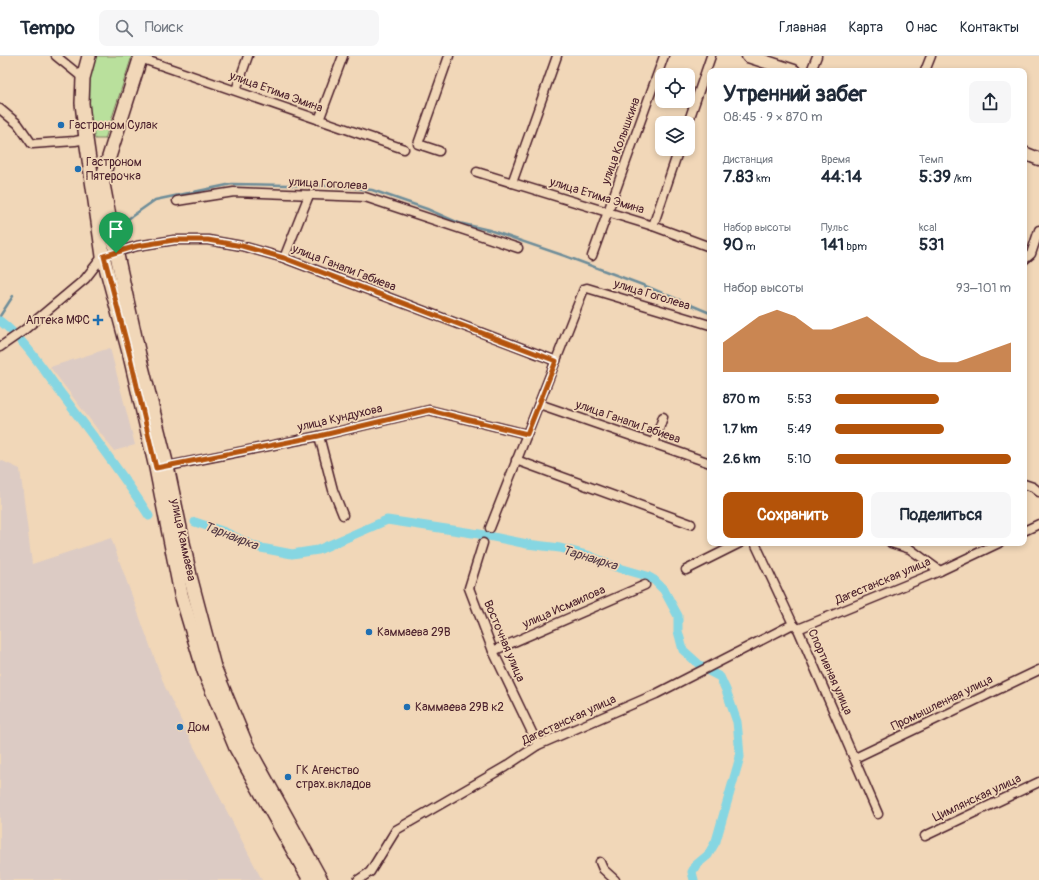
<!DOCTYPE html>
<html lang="ru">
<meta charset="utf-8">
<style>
:root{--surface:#fff;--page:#f6f6f7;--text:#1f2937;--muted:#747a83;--line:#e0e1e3;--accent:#b45309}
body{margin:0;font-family:Pangolin,sans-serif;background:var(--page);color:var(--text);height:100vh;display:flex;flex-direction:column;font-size:15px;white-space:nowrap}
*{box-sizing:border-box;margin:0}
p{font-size:13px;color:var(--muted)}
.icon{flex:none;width:22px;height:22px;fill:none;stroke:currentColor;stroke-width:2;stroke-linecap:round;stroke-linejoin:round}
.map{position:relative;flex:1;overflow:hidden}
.drawer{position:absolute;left:707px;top:12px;width:320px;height:478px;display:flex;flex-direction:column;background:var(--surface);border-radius:8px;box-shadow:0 2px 6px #0003}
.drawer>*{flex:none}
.fabs{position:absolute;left:655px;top:12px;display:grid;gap:8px}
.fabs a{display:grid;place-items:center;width:40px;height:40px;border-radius:8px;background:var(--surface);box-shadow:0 2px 6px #0003;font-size:20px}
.pin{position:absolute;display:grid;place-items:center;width:34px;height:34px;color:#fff;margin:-41px -17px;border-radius:50% 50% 50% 0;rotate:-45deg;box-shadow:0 0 4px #0007}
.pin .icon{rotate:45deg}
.round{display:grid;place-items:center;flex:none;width:42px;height:42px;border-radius:8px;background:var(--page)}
.overview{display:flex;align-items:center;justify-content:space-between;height:68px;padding:0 16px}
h1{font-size:22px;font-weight:700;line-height:30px}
.stats{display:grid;grid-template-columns:repeat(3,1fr);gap:6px;height:68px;padding:4px 16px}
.stats div{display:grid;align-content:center}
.stats b{font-size:17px;font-weight:700}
.stats small{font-size:11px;font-weight:400}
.stats p{font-size:11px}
.chart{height:112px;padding:8px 16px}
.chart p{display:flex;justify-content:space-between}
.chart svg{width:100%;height:72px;margin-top:4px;fill:var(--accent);opacity:.7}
.action{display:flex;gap:8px;margin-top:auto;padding:8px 16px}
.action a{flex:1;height:46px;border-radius:8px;background:var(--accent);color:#fff;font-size:16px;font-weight:700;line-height:46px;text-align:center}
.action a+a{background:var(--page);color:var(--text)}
ul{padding:0 16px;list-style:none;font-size:13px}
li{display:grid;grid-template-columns:64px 48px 1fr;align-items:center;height:30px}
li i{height:10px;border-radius:5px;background:var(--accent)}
header{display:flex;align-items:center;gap:24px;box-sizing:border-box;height:56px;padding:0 20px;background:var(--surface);border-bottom:1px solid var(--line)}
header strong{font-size:19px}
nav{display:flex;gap:22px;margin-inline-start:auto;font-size:14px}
.search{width:280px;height:36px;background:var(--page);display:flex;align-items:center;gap:10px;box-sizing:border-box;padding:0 14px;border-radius:8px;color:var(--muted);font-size:15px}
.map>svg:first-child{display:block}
.built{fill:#dccbc4}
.green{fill:#b9e09c;stroke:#828064}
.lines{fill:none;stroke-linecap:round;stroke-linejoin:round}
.stream{stroke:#6e8d99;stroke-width:2.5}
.canal{stroke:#86d6e2;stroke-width:9}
.street-casing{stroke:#4a1f2b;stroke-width:11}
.secondary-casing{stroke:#4a1f2b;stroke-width:15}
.primary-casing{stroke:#4a1f2b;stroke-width:16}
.street{stroke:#f1d7b8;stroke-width:8}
.secondary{stroke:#f1d7b8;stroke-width:12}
.primary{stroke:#f1d7b8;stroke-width:13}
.route-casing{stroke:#fff;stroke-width:8}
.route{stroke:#b45309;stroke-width:5}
.poi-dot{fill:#1f6fb2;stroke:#f1d7b8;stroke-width:1.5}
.labels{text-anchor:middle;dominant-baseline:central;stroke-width:3.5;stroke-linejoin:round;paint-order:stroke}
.street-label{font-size:12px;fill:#4a1f2b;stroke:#f1d7b8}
.poi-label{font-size:12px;fill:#4a1f2b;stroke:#f1d7b8;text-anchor:start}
.water-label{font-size:13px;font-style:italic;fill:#533a46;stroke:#f1d7b8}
</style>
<header>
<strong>Tempo</strong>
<div class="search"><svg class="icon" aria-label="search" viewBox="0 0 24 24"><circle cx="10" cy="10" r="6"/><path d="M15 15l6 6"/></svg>Поиск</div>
<nav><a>Главная</a><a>Карта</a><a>О нас</a><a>Контакты</a></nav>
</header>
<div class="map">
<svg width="1039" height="824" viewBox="0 0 1039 824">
<rect width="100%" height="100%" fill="#f1d7b8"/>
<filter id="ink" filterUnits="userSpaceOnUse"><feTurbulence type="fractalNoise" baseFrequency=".025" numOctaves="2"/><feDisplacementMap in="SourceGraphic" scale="8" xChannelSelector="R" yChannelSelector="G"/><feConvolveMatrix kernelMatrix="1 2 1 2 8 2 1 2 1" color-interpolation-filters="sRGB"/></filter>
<g filter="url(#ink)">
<g class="built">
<polygon points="110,292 135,389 114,395 50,311"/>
<polygon points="0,404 20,413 32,508 111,482 165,631 189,681 262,824 0,824"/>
</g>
<polygon class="green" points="94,0 132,0 105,83 95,83 87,48 89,20"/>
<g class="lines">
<g class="stream">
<polyline points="128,163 155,144 232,128 338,130 372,134 427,153 459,167 489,174 565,200 648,231 710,257"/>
<polyline points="0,260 13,240"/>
</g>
<g class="canal">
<path d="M0,265C24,283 45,316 63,340C92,379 123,418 149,460"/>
<polyline points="195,466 225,476 256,491 292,498 318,494 387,464 479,478 527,488 560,492 587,499 616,511 647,520 654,524 664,534 678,560 678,575 683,594 703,612 720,621 726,634 737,666 738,676 740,701 716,785 708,799 696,809 692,816 694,824"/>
</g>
<defs>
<g id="street">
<polyline points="56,0 83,22"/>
<polyline points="140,2 404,93"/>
<polyline points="811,15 817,0"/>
<polyline points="925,15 931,0"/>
<polyline points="236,34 248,0"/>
<polyline points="0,53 18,68 32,88 75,85 86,83"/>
<polyline points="319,64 343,0"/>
<polyline points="688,67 711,0"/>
<polyline points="439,95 418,88 449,0"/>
<polyline points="477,116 653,170 710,191"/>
<polyline points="512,127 557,0"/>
<polyline points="177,145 234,136 365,141 518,192"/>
<polyline points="653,170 679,93"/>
<polyline points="592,200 664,0"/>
<polyline points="284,202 309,139"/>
<polyline points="1024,204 1031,198 1039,174"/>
<polyline points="0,291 23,275 85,223 103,200 137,190 174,184 208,184 242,190 284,202 556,305"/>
<polyline points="539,348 710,407"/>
<polyline points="319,380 333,434 343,459"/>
<polyline points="654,388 663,361"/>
<polyline points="516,404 691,468"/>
<polyline points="163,411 319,380 429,354 527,378"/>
<polyline points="1024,428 1033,431 1039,436"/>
<polyline points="490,472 584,233 587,232 710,269"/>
<polyline points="1024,475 1039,468"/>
<polyline points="483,487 469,532 493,595 538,689"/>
<polyline points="755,487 793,568 798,573 878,758"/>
<polyline points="891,487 910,493 940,515"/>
<polyline points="686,514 740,487"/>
<polyline points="798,573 940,515 999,487"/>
<polyline points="493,595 645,529"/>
<polyline points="855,702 1039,614"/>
<polyline points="925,780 1039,726"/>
<polyline points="600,806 603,813 615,824"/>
<polyline points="358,824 370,816 396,774 505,711 538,689 656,638 793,568"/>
</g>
<g id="secondary">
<polyline points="748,0 794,15"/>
<polyline points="1024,97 1039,103"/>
</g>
<g id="primary">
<polyline points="89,0 83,22 82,47 86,83 103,200 130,300 156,412 181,538 204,615 236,692 310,824"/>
<polyline points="141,0 102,123 113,181 139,299 167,410 190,520 214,611 246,688 321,824"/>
</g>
</defs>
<use href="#street" class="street-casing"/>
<use href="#secondary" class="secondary-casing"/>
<use href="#primary" class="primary-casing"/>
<use href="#street" class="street"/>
<use href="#secondary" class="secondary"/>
<use href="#primary" class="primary"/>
</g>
</g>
<g class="lines" filter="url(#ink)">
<defs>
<polygon id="route" points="174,184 208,184 242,190 284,202 556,305 527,378 429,354 319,380 156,412 130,300 104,200 137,190"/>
</defs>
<use href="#route" class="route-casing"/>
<use href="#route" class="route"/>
</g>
<g class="poi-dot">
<circle cx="61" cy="69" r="4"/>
<circle cx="78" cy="113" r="4"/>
<path d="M96 258h4v4h4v4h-4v4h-4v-4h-4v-4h4z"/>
<circle cx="369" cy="576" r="4"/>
<circle cx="407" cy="651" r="4"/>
<circle cx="180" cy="671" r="4"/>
<circle cx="288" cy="721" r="4"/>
</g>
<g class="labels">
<g class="street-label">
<text transform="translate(276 36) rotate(20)">улица Етима Эмина</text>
<text transform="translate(621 85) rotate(-70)">улица Колышкина</text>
<text transform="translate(328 128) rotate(3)">улица Гоголева</text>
<text transform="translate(597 140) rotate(17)">улица Етима Эмина</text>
<text transform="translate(344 212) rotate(21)">улица Ганапи Габиева</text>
<text transform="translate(652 239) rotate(17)">улица Гоголева</text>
<text transform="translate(340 362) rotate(-13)">улица Кундухова</text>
<text transform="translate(628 366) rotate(19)">улица Ганапи Габиева</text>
<text transform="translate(183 484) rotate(78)">улица Каммаева</text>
<text transform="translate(883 525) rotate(-23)">Дагестанская улица</text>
<text transform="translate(564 551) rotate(-24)">улица Исмаилова</text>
<text transform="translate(504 585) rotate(67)">Восточная улица</text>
<text transform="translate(830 616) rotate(66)">Спортивная улица</text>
<text transform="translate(942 647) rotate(-26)">Промышленная улица</text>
<text transform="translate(569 664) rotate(-25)">Дагестанская улица</text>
<text transform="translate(977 742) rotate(-25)">Цимлянская улица</text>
</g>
<g class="poi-label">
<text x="69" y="69">Гастроном Сулак</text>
<text x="86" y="106">Гастроном<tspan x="86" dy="14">Пятерочка</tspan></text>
<text x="90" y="264" text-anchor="end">Аптека МФС</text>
<text x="377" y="576">Каммаева 29В</text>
<text x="415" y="651">Каммаева 29В к2</text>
<text x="188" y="671">Дом</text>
<text x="296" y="714">ГК Агенство<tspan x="296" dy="14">страх.вкладов</tspan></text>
</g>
<g class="water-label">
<text transform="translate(231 480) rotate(21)">Тарнаирка</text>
<text transform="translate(590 502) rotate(17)">Тарнаирка</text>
</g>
</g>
</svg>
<div class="fabs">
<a><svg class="icon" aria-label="locate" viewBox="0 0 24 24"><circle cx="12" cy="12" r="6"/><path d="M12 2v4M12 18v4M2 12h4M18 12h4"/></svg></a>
<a><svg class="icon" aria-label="layers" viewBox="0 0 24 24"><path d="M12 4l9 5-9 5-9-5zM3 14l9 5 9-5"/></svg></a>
</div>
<div class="pin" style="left:116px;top:197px;background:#1e9e55"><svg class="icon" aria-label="arrive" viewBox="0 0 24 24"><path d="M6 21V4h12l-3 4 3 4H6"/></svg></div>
<section class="drawer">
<div class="overview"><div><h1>Утренний забег</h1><p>08:45 · 9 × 870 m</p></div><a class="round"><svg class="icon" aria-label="share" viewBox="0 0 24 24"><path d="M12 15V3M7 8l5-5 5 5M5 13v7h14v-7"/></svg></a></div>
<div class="stats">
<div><p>Дистанция</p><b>7.83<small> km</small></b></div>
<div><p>Время</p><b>44:14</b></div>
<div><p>Темп</p><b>5:39<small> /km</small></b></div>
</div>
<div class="stats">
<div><p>Набор высоты</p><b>90<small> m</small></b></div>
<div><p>Пульс</p><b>141<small> bpm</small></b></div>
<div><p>kcal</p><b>531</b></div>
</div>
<div class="chart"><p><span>Набор высоты</span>93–101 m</p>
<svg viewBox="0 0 160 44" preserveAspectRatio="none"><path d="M0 44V26L10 18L20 10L30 6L40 10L50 18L60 18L70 14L80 10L90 18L100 26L110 34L120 38L130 38L140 34L150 30L160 26V44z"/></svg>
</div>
<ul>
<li><b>870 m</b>5:53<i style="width:59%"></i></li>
<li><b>1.7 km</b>5:49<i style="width:62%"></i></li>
<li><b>2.6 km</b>5:10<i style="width:100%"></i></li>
</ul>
<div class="action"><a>Сохранить</a><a>Поделиться</a></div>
</section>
</div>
